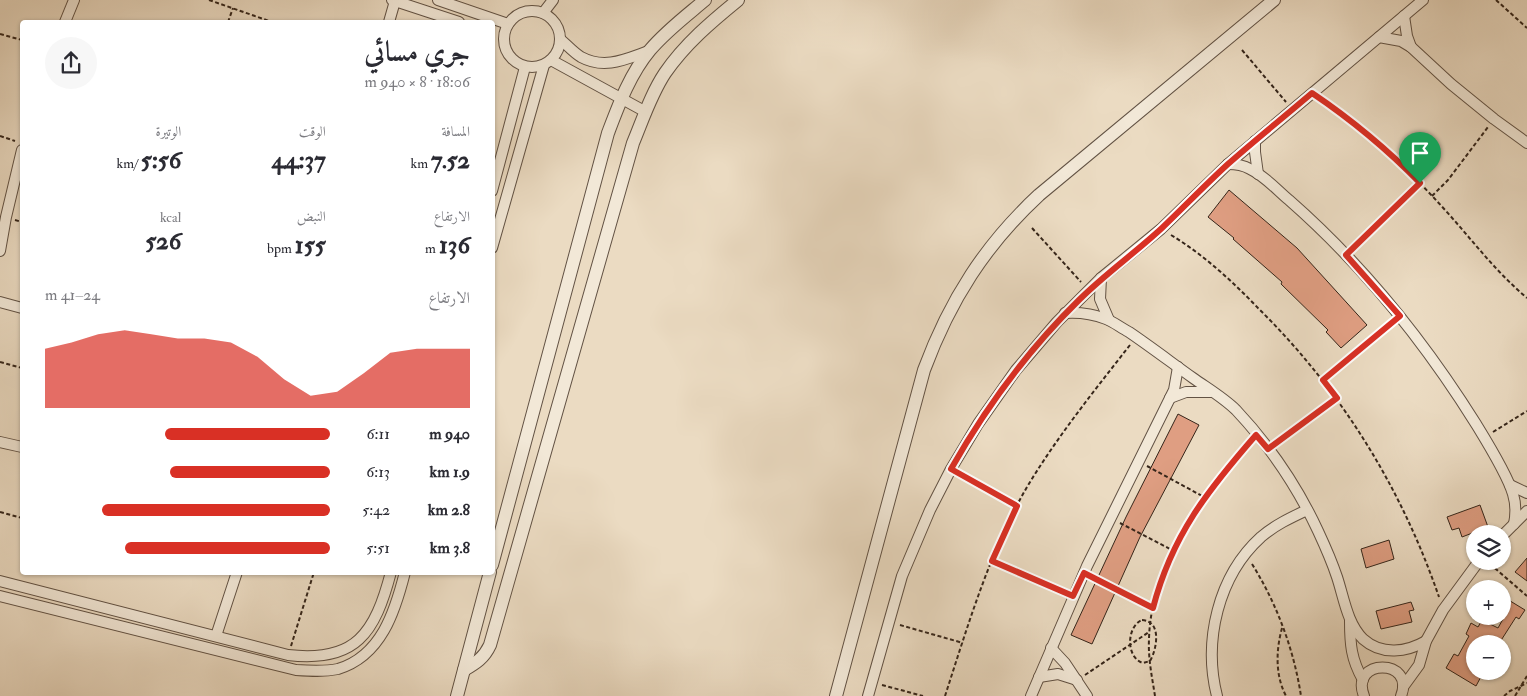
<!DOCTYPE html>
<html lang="ar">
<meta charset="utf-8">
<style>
:root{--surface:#fff;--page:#f7f7f7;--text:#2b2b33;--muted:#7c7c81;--accent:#d93025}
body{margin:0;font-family:"IM FELL Double Pica",Amiri,serif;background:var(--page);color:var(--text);direction:rtl;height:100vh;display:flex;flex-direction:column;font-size:19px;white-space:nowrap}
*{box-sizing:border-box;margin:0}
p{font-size:16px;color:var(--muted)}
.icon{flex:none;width:28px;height:28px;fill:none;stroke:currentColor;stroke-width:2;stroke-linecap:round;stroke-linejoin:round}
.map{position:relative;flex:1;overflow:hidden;direction:ltr}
.sheet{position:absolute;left:20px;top:20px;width:475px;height:555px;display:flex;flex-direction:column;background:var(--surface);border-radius:5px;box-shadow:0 1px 4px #0004;direction:rtl}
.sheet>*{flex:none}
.buttons{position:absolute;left:1466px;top:525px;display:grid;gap:10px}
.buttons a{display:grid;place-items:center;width:45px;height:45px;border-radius:50%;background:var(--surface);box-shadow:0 1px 4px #0004;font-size:25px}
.pin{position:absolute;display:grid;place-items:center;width:42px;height:42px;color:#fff;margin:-51px -21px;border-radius:50% 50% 50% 0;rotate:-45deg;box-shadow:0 0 5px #0007}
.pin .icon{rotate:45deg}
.round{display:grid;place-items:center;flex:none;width:52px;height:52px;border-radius:26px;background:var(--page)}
.overview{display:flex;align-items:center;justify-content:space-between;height:85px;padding:0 25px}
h1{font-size:28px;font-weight:700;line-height:38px}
.stats{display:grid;grid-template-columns:repeat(3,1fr);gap:8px;height:85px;padding:5px 25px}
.stats div{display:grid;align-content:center}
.stats b{font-size:25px;font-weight:700}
.stats small{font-size:14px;font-weight:400}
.stats p{font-size:14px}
.chart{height:140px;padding:10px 25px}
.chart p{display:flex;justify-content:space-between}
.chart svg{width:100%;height:90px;margin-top:5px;fill:var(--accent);opacity:.7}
ul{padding:0 25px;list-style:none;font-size:16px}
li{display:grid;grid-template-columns:80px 60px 1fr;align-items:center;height:38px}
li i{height:12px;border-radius:6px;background:var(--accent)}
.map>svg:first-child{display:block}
.building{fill:#df9e82;stroke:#35251a}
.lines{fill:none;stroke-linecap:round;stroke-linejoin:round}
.minor-casing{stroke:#625244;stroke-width:12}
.tertiary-casing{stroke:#625244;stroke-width:14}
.path{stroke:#35251a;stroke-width:2;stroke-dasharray:4 2.5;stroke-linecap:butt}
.minor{stroke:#f2e8d7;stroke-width:10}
.tertiary{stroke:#f2e8d7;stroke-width:12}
.route-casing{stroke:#fff;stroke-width:10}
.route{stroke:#d93025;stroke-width:6}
</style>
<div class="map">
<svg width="1527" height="696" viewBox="0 0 1527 696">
<rect width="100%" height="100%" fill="#ebdbc2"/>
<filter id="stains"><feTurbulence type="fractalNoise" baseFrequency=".004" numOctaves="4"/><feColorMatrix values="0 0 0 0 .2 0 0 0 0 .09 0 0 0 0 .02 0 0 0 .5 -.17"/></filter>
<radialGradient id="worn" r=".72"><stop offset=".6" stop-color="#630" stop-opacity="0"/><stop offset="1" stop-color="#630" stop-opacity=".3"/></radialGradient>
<g class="building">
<polygon points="1229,190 1297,248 1367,325 1341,348 1326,332 1328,330 1281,284 1282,282 1233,239 1234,238 1208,217"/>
<polygon points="1178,414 1199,425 1140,537 1092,644 1071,635 1126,517"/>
<polygon points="1480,505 1488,527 1462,537 1459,528 1452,530 1447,517"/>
<polygon points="1389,540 1394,559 1366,568 1361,549"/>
<polygon points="1527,558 1527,581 1515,572"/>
<polygon points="1502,596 1525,610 1519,619 1516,617 1500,642 1497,640 1495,644 1475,644 1475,671 1484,671 1476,686 1446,668 1454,654 1458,656 1469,636 1466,634 1471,623 1478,627 1482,620 1498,628 1508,610 1502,607"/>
<polygon points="1411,602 1414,610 1409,611 1412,622 1381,629 1376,611"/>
</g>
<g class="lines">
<defs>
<g id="minor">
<polyline points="392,0 459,22"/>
<polyline points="438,0 508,24"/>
<circle cx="532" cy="39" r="28"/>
<polyline points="543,13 553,0"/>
<polyline points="1404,16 1407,36 1411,47"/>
<polyline points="65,22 74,0"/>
<polyline points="389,22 395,1"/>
<polyline points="1379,37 1401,41 1411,47 1451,84 1494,119 1527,143"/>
<path d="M560,39C567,45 574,53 581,57C605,70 626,59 649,51"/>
<polyline points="551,60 646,112"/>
<polyline points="1255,141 1255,152 1258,174"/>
<path d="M1228,164C1236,164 1243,165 1250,169C1265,176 1277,190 1289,200C1362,264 1424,341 1476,424C1487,442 1507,474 1513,494C1516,504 1516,514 1514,524"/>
<polyline points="492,191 525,67"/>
<polyline points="492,248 544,65"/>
<polyline points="0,251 6,217 22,150"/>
<polyline points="1101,278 1100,299 1109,320"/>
<polyline points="0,302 22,308"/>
<path d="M1065,313C1079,312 1093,314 1106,319C1114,322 1121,328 1129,332C1151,347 1172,363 1193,378C1207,388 1224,398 1236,410C1269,445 1298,488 1318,531C1325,546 1332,562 1337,577C1344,598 1347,623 1363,639C1382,656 1407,652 1426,641"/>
<polyline points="1170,398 1186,392 1211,392"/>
<polyline points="0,442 22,447"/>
<polyline points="1510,485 1527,493"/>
<polyline points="1502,536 1527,511"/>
<path d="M0,581L288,655C356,663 375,633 391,572"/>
<path d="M0,596L296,670C310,671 324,672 338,669C381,656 395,612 405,572"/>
<path d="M1350,621C1350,644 1351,659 1363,680"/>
<polyline points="216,636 237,572"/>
<polyline points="1051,648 1065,663 1087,696"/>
<polyline points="1039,677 1058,674 1077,680"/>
<polyline points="1403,687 1419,665 1426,641 1443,610 1479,561"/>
<polyline points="868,696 902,576 930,510 951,469 978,424 1016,370 1057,322 1101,278 1161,229 1228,164 1423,0"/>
<polyline points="1031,696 1087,566 1174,390 1178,367"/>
<path d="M1217,696C1203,641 1218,576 1261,537C1275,525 1290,518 1307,510"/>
<path d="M1364,696C1349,658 1416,658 1401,696"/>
</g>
<g id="tertiary">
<path d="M492,565L608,133C619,104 630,74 650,50C666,31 686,16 705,0"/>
<path d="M464,670C476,663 484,658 490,645L633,143C643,119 651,94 665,73C685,44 711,22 738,0"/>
<polyline points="457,696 490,572"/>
<path d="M836,696L924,370C950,300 985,245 1039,195L1274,0"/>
</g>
</defs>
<use href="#minor" class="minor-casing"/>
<use href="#tertiary" class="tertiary-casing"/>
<g class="path">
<polyline points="209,0 272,22"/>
<polyline points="1496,0 1527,28"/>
<polyline points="228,22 233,8"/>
<polyline points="0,34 22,40"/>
<polyline points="1242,50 1286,102"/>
<path d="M1321,99C1368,131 1408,169 1446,211C1473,241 1496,272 1527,298"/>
<polyline points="0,136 15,141"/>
<polyline points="1432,196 1448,180 1488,127"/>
<polyline points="15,220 22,222"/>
<polyline points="1032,228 1081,282"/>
<path d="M1171,235C1204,255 1232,281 1258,308C1341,390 1401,487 1439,597"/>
<polyline points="1353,248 1420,183"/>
<polyline points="0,362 22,368"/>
<polyline points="1323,380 1392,322"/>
<polyline points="1493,432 1527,411"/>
<polyline points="1277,443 1337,398"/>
<polyline points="1147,466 1204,497"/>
<polyline points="960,474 1017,506"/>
<polyline points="0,512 22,518"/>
<polyline points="1120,523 1174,551"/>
<polyline points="992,561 1065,593"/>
<path d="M1252,564C1277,604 1294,650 1301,696"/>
<polyline points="1490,564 1527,596"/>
<polyline points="374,572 380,574"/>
<polyline points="1092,577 1153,608"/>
<path d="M1142,620C1162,621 1157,649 1150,661L1143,663C1126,658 1126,627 1142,620Z"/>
<polyline points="900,625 963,643"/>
<path d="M1282,628C1276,650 1275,675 1286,696"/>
<polyline points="291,646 314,572"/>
<polyline points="1085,675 1149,632"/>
<polyline points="882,685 923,696"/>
<path d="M945,696C968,625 990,551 1027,487C1057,437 1094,391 1130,345"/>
<path d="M1155,696C1152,677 1148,658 1149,639C1151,564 1202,497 1249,443"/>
<polyline points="1504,696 1510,691 1527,683"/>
<polyline points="1515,696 1527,676"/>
</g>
<use href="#minor" class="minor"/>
<use href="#tertiary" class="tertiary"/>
</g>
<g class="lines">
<defs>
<path id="route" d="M1312,93C1352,120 1387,149 1420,183L1346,255L1400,316L1323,380L1337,398L1268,449L1256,435C1208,490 1172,535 1153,608L1084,573L1073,596L992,561L1017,506L951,469C986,407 1028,350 1079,300C1105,274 1135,253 1162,228C1184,207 1205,185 1228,164C1255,140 1284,117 1312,93Z"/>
</defs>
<use href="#route" class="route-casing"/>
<use href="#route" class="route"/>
</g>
<rect width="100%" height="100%" filter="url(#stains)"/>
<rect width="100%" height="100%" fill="url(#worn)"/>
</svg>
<div class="buttons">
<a><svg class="icon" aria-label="layers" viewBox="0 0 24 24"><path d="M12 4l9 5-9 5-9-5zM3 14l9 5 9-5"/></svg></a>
<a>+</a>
<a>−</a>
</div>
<div class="pin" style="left:1420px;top:183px;background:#1e9e55"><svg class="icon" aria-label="arrive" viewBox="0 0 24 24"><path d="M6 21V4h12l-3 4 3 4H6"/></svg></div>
<section class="sheet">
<div class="overview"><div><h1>جري مسائي</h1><p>18:06 · 8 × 940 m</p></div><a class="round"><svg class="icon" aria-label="share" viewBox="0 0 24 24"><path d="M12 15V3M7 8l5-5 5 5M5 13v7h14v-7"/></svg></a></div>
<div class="stats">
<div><p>المسافة</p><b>7.52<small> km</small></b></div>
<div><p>الوقت</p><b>44:37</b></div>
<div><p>الوتيرة</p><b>5:56<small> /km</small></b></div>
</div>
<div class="stats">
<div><p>الارتفاع</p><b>136<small> m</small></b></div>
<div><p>النبض</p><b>155<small> bpm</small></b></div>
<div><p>kcal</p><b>526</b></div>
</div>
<div class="chart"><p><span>الارتفاع</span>24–41 m</p>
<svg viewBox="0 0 160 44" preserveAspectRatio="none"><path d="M0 44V15L10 12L20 8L30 6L40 8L50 10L60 10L70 12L80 19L90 30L100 38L110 36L120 27L130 17L140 15L150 15L160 15V44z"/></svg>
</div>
<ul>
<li><b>940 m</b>6:11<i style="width:58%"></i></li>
<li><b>1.9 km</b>6:13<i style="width:56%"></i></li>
<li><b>2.8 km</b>5:42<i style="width:80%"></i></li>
<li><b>3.8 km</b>5:51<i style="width:72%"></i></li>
</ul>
</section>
</div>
